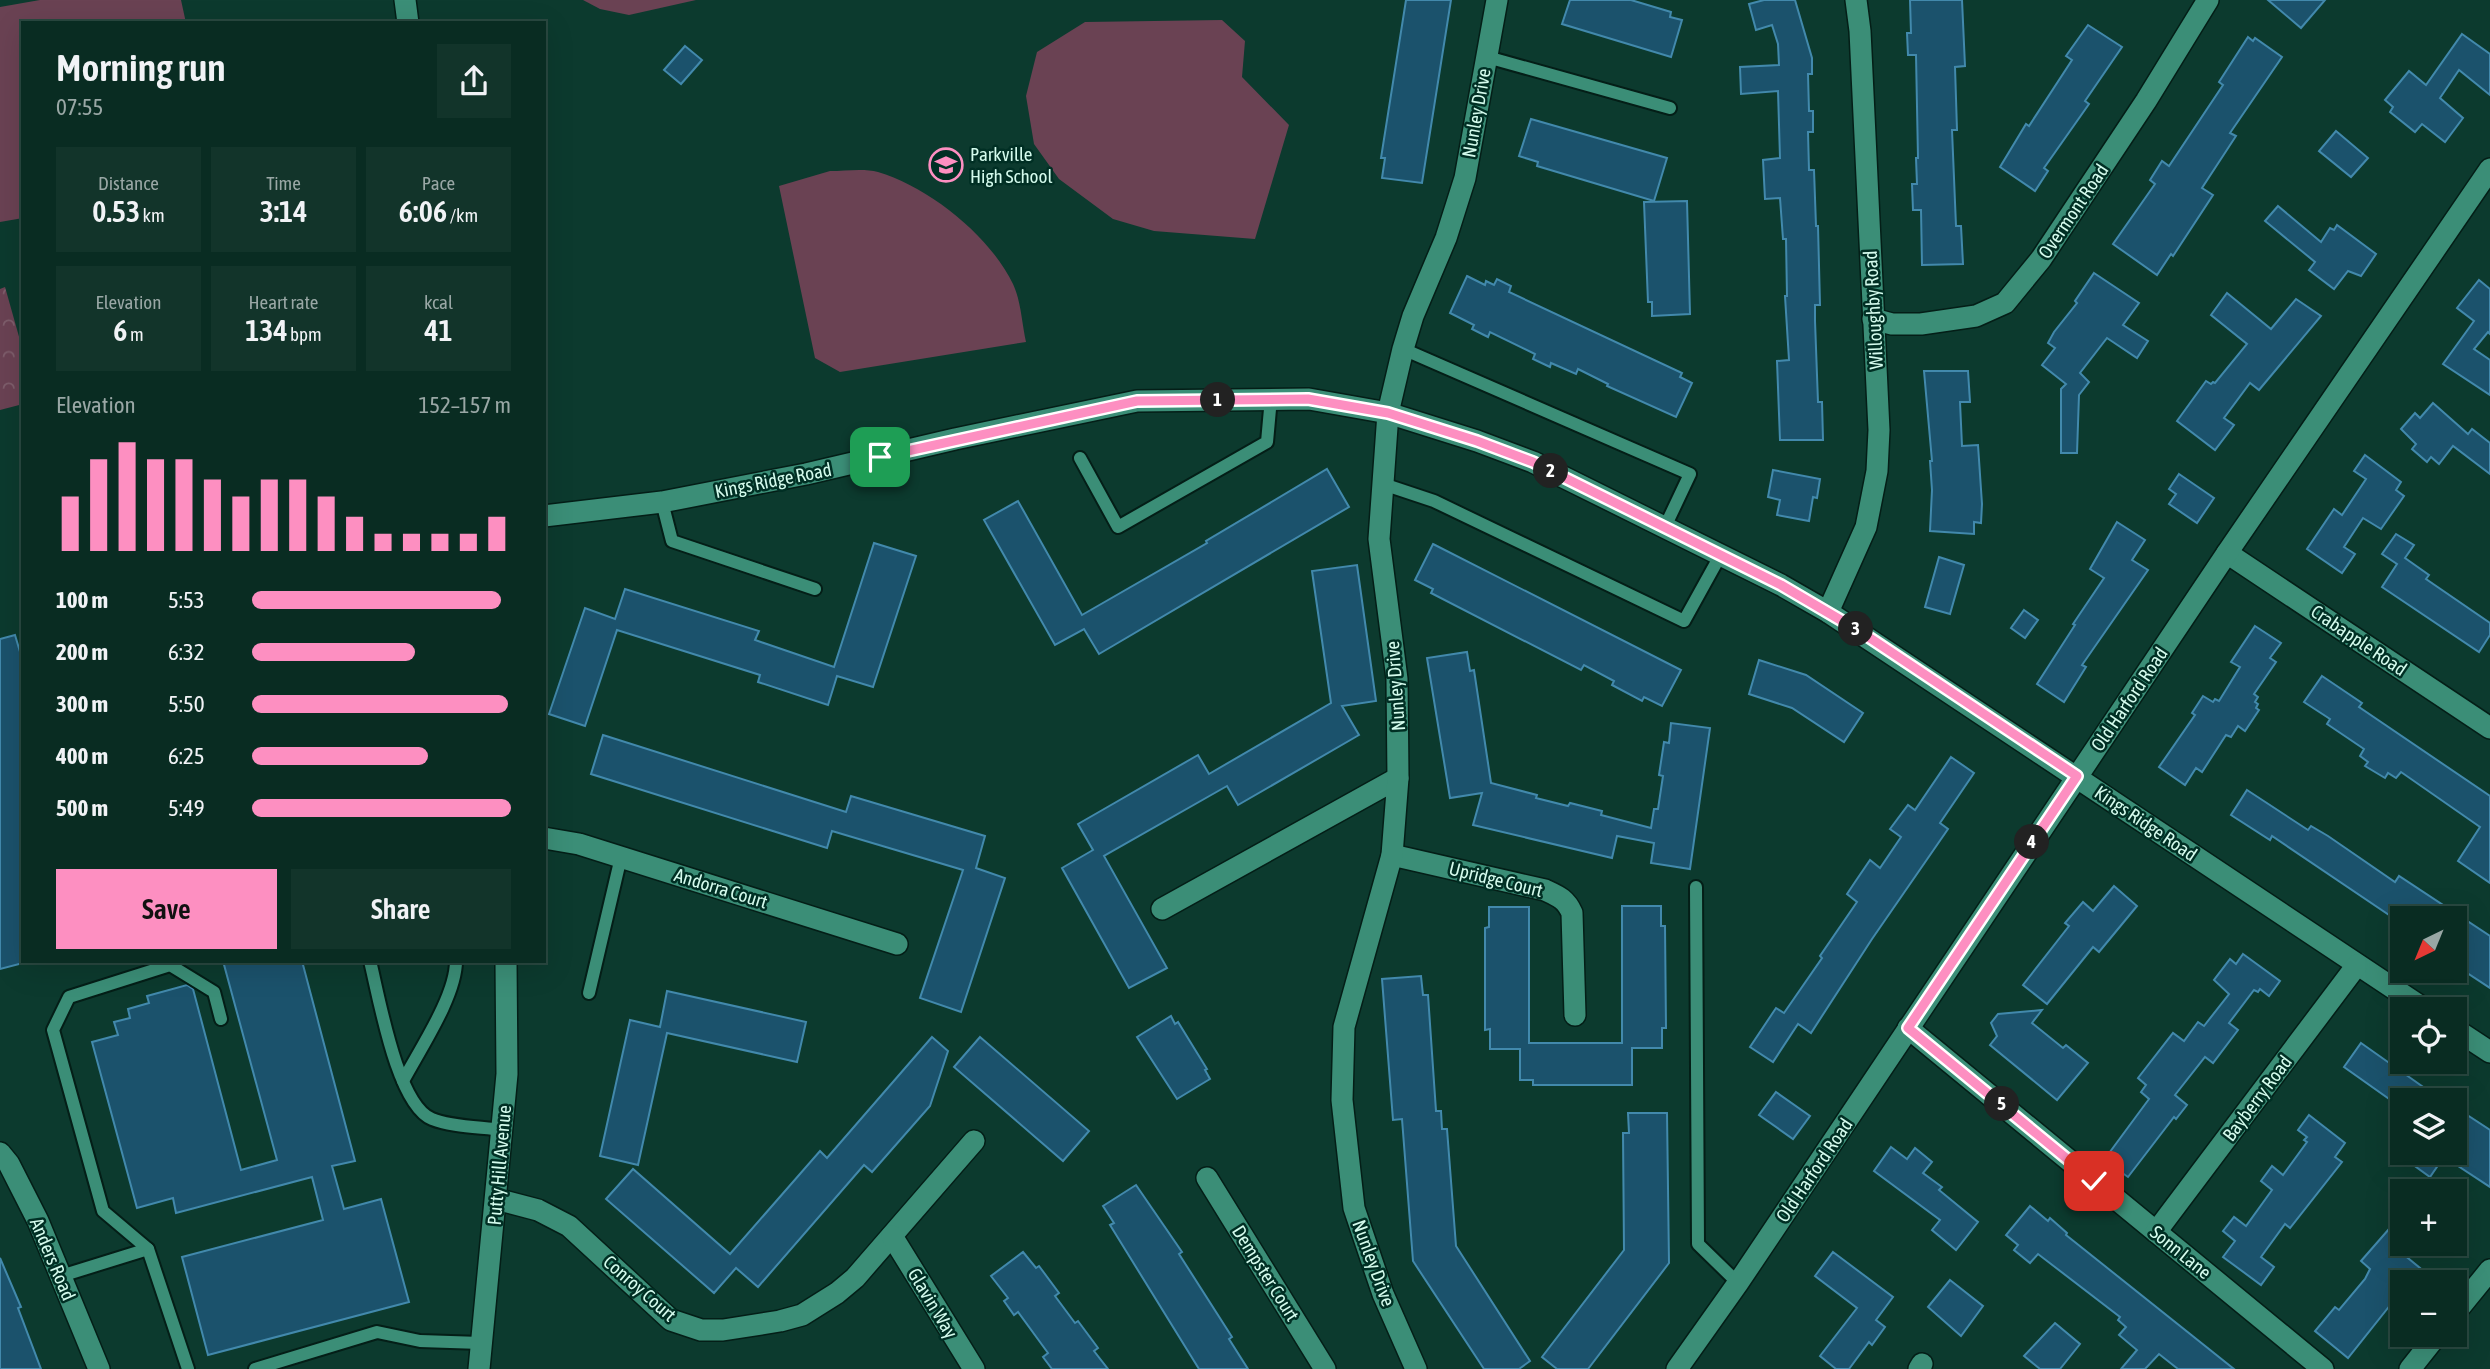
<!DOCTYPE html>
<meta charset="utf-8">
<style>
:root{--surface:#092c22;--page:#12342a;--text:#f1f3f6;--muted:#99a7a5;--line:#294840;--accent:#fd8fc1}
body{margin:0;font-family:"Asap Condensed",sans-serif;background:var(--page);color:var(--text);height:100vh;display:flex;flex-direction:column;font-size:26px;white-space:nowrap}
*{box-sizing:border-box;margin:0}
p{font-size:23px;color:var(--muted)}
.icon{flex:none;width:38px;height:38px;fill:none;stroke:currentColor;stroke-width:2;stroke-linecap:round;stroke-linejoin:round}
.map{position:relative;flex:1;overflow:hidden}
.panel{position:absolute;left:21px;top:21px;width:525px;height:942px;display:flex;flex-direction:column;background:var(--surface);border-radius:0px;box-shadow:0 7px 28px #0002,0 0 0 2px var(--line)}
.panel>*{flex:none}
.needle{width:46px;rotate:223deg}
.fabs{position:absolute;left:2390px;top:906px;display:grid;gap:14px}
.fabs a{display:grid;place-items:center;width:77px;height:77px;border-radius:0px;background:var(--surface);box-shadow:0 7px 28px #0002,0 0 0 2px var(--line);font-size:35px}
.pin{position:absolute;display:grid;place-items:center;width:60px;height:60px;color:#fff;margin:-30px;border-radius:14px;box-shadow:0 4px 10px #0006}
.km{position:absolute;width:35px;height:35px;margin:-18px;border-radius:50%;background:#222;color:#fff;font-size:19px;line-height:35px;text-align:center}
.round{display:grid;place-items:center;flex:none;width:74px;height:74px;border-radius:0px;background:var(--page)}
.headline{display:flex;align-items:center;justify-content:space-between;height:119px;padding:0 35px}
h1{font-size:38px;font-weight:600;line-height:52px}
.metrics{display:grid;grid-template-columns:repeat(3,1fr);gap:10px;height:119px;padding:7px 35px}
.metrics div{display:grid;align-content:center;border-radius:0px;background:var(--page);text-align:center}
.metrics b{font-size:30px;font-weight:600}
.metrics small{font-size:19px;font-weight:400}
.metrics p{font-size:19px}
.chart{height:196px;padding:14px 35px}
.chart p{display:flex;justify-content:space-between}
.chart svg{width:100%;height:126px;margin-top:7px;stroke:var(--accent);stroke-width:6}
.button{display:flex;gap:14px;margin-top:auto;padding:14px 35px}
.button a{flex:1;height:80px;border-radius:0px;background:var(--accent);color:#111;font-size:28px;font-weight:600;line-height:80px;text-align:center}
.button a+a{background:var(--page);color:var(--text)}
ul{padding:0 35px;list-style:none;font-size:23px}
li{display:grid;grid-template-columns:112px 84px 1fr;align-items:center;height:52px}
li i{height:18px;border-radius:9px;background:var(--accent)}
.map>svg:first-child{display:block}
.park{fill:url(#park-crowns)}
.pitch{fill:#6a4253}
.building{fill:#1b526c;stroke:#4289ac;stroke-width:2}
.lines{fill:none;stroke-linecap:round;stroke-linejoin:round}
.lane-casing{stroke:#041e17;stroke-width:16}
.street-casing{stroke:#041e17;stroke-width:24}
.secondary-casing{stroke:#041e17;stroke-width:24}
.lane{stroke:#3b8e77;stroke-width:12}
.street{stroke:#3b8e77;stroke-width:21}
.secondary{stroke:#3b8e77;stroke-width:21}
.route-casing{stroke:#fff;stroke-width:14}
.route{stroke:#fd8fc1;stroke-width:9}
.labels{text-anchor:middle;dominant-baseline:central;stroke-width:5;stroke-linejoin:round;paint-order:stroke}
.street-label{font-size:19px;fill:#d4fbed;stroke:#002f24}
.poi-label{font-size:19px;fill:#d4fbed;stroke:#002f24;text-anchor:start}
</style>
<div class="map">
<svg width="2490" height="1369" viewBox="0 0 2490 1369">
<defs>
<pattern id="park-crowns" width="20" height="18" patternUnits="userSpaceOnUse" patternTransform="scale(1.75)"><rect width="20" height="18" fill="#6a4253"/><path d="M2 6a3 3 0 1 1 6 0M12 15a3 3 0 1 1 6 0" fill="none" stroke="#7e5e6c"/></pattern>
</defs>
<rect width="100%" height="100%" fill="#0c3a2e"/>
<polygon class="park" points="5,287 23,351 23,404 0,410 0,289"/>
<g class="pitch">
<polygon points="40,0 181,0 186,23 23,23 23,218 0,222 0,7"/>
<polygon points="583,0 696,0 629,15 600,9"/>
<polygon points="1222,20 1245,41 1242,77 1289,125 1255,239 1154,231 1113,219 1059,179 1034,144 1026,96 1037,52 1085,22"/>
<path d="M830,171C845,171 864,168 878,172C929,187 990,236 1013,284C1021,301 1022,324 1026,342L840,372L815,358L779,186Z"/>
</g>
<g class="building">
<polygon points="1406,0 1451,0 1422,183 1382,178 1385,158 1381,158"/>
<polygon points="1570,0 1631,0 1671,12 1670,17 1682,20 1671,57 1562,24"/>
<polygon points="1764,0 1795,0 1812,58 1812,74 1808,74 1809,111 1813,111 1813,132 1808,132 1809,170 1814,170 1816,226 1818,226 1820,305 1815,305 1815,321 1818,402 1822,402 1823,440 1780,440 1777,361 1789,360 1785,296 1787,296 1786,239 1783,239 1780,198 1765,199 1763,160 1780,158 1778,91 1741,94 1740,67 1779,65 1778,44 1772,25 1756,30 1749,4"/>
<polygon points="1910,0 1962,0 1965,66 1955,67 1957,130 1952,130 1956,226 1961,226 1963,264 1922,265 1921,210 1913,210 1912,184 1917,184 1916,158 1918,158 1916,55 1908,55 1907,33 1911,33"/>
<polygon points="2268,0 2325,0 2301,28"/>
<polygon points="2088,25 2122,47 2085,101 2089,104 2044,168 2048,171 2035,191 2000,167 2026,124 2029,126 2072,60 2066,56"/>
<polygon points="2462,34 2490,54 2490,95 2459,70 2440,98 2463,118 2445,142 2422,124 2415,132 2390,112 2393,107 2385,100 2409,71 2426,85"/>
<polygon points="2248,37 2253,41 2255,38 2282,57 2230,133 2236,136 2202,188 2213,195 2173,256 2171,254 2157,275 2113,244 2155,184 2150,180 2162,161 2169,166 2223,85 2219,82"/>
<polygon points="685,46 702,60 681,84 664,70"/>
<polygon points="1531,119 1667,158 1654,201 1537,166 1538,162 1519,156"/>
<polygon points="2336,131 2368,158 2351,177 2319,151"/>
<polygon points="1687,201 1690,314 1652,316 1652,302 1648,302 1644,202"/>
<polygon points="2278,206 2321,242 2330,228 2334,230 2337,225 2376,254 2361,276 2348,271 2334,289 2309,270 2315,262 2265,221"/>
<polygon points="2094,273 2139,303 2123,325 2148,341 2137,358 2107,338 2080,373 2089,382 2079,395 2077,453 2061,453 2061,389 2066,384 2042,365 2055,348 2048,343 2054,332 2077,303 2075,301"/>
<polygon points="1467,276 1485,285 1486,281 1494,285 1497,279 1511,286 1509,292 1682,373 1680,377 1692,383 1676,417 1607,386 1608,384 1578,369 1576,374 1551,363 1550,367 1533,359 1535,354 1490,332 1488,337 1472,329 1474,325 1450,313"/>
<polygon points="2479,280 2490,289 2490,334 2488,332 2474,349 2490,360 2490,395 2443,364 2474,321 2457,308"/>
<polygon points="2227,293 2271,329 2296,299 2321,316 2259,390 2250,383 2224,418 2234,425 2215,450 2177,421 2206,381 2211,384 2213,382 2215,383 2247,344 2211,315"/>
<polygon points="1924,371 1968,371 1970,402 1960,402 1962,446 1978,445 1982,504 1981,523 1974,522 1974,534 1930,531 1932,490 1930,461 1932,461"/>
<polygon points="2433,403 2468,434 2472,429 2490,443 2490,474 2453,446 2439,464 2431,457 2427,462 2412,449 2416,444 2401,429 2415,413 2420,418"/>
<polygon points="2365,455 2401,482 2396,490 2404,496 2381,529 2363,518 2344,547 2355,554 2342,573 2307,549 2334,509 2342,515 2366,479 2354,471"/>
<polygon points="1327,469 1349,507 1099,654 1084,629 1055,645 984,520 1018,501 1082,615 1207,543 1206,541"/>
<polygon points="1773,470 1820,479 1817,498 1813,497 1809,521 1777,515 1780,500 1768,497"/>
<polygon points="2179,474 2214,498 2197,523 2169,504 2176,494 2169,489"/>
<polygon points="2117,522 2145,540 2132,560 2148,570 2082,665 2086,667 2064,702 2037,684 2075,625 2073,624 2104,578 2090,569"/>
<polygon points="2396,534 2414,545 2405,558 2429,575 2426,579 2490,623 2490,635 2479,652 2382,587 2397,564 2382,554"/>
<polygon points="874,543 916,556 873,687 837,676 828,705 758,682 760,675 617,630 585,726 549,714 585,608 615,619 625,589 759,631 755,640 834,667"/>
<polygon points="1433,544 1681,670 1662,706 1644,697 1642,701 1612,685 1614,681 1584,665 1581,670 1431,593 1433,589 1415,580"/>
<polygon points="1939,557 1964,565 1950,614 1925,607"/>
<polygon points="1357,565 1376,701 1342,706 1359,735 1238,805 1227,786 1104,856 1167,968 1129,988 1062,868 1093,850 1078,824 1198,755 1209,774 1331,703 1312,571"/>
<polygon points="2024,610 2038,620 2025,638 2011,628"/>
<polygon points="2255,626 2281,643 2270,658 2276,662 2254,694 2258,697 2255,702 2258,704 2256,708 2259,710 2245,731 2238,726 2231,737 2226,735 2202,772 2196,768 2185,785 2159,767 2195,715 2192,713 2203,696 2213,702 2215,699 2219,701 2240,667 2231,662"/>
<polygon points="15,635 23,662 23,963 0,969 0,639"/>
<polygon points="1467,652 1470,671 1474,670 1491,783 1537,795 1536,798 1568,806 1570,803 1602,811 1601,815 1651,828 1654,809 1658,809 1663,776 1659,775 1664,742 1669,743 1671,723 1710,728 1690,869 1651,863 1654,843 1617,836 1612,858 1473,825 1482,793 1450,798 1427,658"/>
<polygon points="1759,660 1806,675 1863,713 1844,742 1792,708 1749,694"/>
<polygon points="2322,676 2362,703 2359,707 2490,796 2490,883 2458,861 2480,827 2401,772 2396,778 2388,773 2385,778 2365,766 2368,762 2360,756 2364,749 2327,724 2330,719 2304,702"/>
<polygon points="603,735 846,812 851,796 985,836 976,868 1005,878 961,1012 920,998 963,870 832,831 827,848 591,774"/>
<polygon points="1951,757 1974,773 1940,823 1948,829 1872,939 1811,1033 1798,1024 1773,1062 1750,1047 1776,1008 1784,1013 1822,958 1820,956 1857,902 1847,894 1855,882 1870,860 1880,868 1901,837 1890,829 1908,805 1915,810"/>
<polygon points="2247,790 2308,830 2311,826 2328,836 2395,882 2399,876 2490,936 2490,988 2455,965 2455,919 2395,919 2272,836 2270,840 2231,815"/>
<polygon points="2114,886 2137,906 2099,952 2093,947 2047,1004 2023,985 2069,926 2065,923 2083,902 2093,911"/>
<polygon points="1622,906 1661,906 1661,926 1665,926 1666,1028 1662,1028 1662,1048 1632,1048 1632,1085 1533,1085 1533,1080 1520,1080 1520,1049 1490,1049 1490,1029 1485,1030 1485,928 1489,927 1489,907 1529,907 1529,1043 1622,1043"/>
<polygon points="2243,954 2280,981 2269,996 2260,989 2258,992 2254,990 2229,1023 2238,1030 2213,1063 2205,1057 2175,1095 2187,1105 2176,1119 2174,1117 2128,1177 2104,1160 2149,1099 2141,1092 2146,1085 2138,1078 2173,1033 2184,1041 2198,1022 2204,1026 2229,994 2214,980 2230,959 2236,964"/>
<polygon points="223,961 302,961 355,1161 332,1166 344,1209 381,1199 409,1302 208,1355 182,1257 323,1220 312,1177 176,1213 173,1198 137,1208 92,1042 118,1035 114,1022 130,1018 128,1009 149,1003 147,996 187,985 193,989 241,1170 277,1160"/>
<polygon points="1421,976 1423,995 1428,995 1436,1111 1441,1111 1442,1129 1447,1129 1456,1246 1530,1361 1519,1369 1484,1369 1413,1261 1402,1119 1393,1120 1382,979"/>
<polygon points="667,991 806,1022 797,1062 667,1033 638,1165 600,1156 630,1020 660,1027"/>
<polygon points="2042,1010 2032,1023 2063,1048 2066,1045 2088,1063 2057,1100 1990,1045 1997,1036 1991,1023 1998,1014"/>
<polygon points="1171,1016 1175,1024 1178,1022 1207,1069 1205,1070 1210,1079 1177,1099 1137,1037"/>
<polygon points="932,1037 948,1051 930,1106 872,1172 864,1165 758,1287 736,1268 714,1293 606,1199 633,1169 730,1254 820,1151 827,1158"/>
<polygon points="980,1037 1089,1131 1063,1161 954,1067"/>
<polygon points="2361,1043 2443,1101 2392,1101 2344,1067"/>
<polygon points="1776,1092 1810,1116 1793,1139 1759,1115"/>
<polygon points="2455,1107 2490,1130 2490,1187 2455,1164"/>
<polygon points="1628,1113 1667,1113 1669,1263 1588,1369 1557,1369 1542,1357 1624,1250 1623,1133 1629,1133"/>
<polygon points="2309,1115 2345,1143 2335,1157 2342,1162 2290,1228 2285,1224 2261,1257 2274,1267 2261,1285 2223,1257 2235,1241 2223,1231 2234,1217 2246,1226 2272,1190 2261,1181 2272,1166 2283,1175 2307,1142 2304,1140 2307,1137 2298,1130"/>
<polygon points="1891,1147 1907,1159 1915,1148 1932,1162 1923,1173 1942,1187 1939,1190 1978,1222 1956,1250 1932,1230 1940,1220 1874,1171"/>
<polygon points="2420,1153 2430,1153 2441,1161 2430,1177 2412,1164"/>
<polygon points="1136,1185 1182,1252 1179,1254 1232,1337 1229,1339 1248,1369 1199,1369 1110,1225 1114,1223 1103,1206"/>
<polygon points="2030,1206 2048,1221 2050,1218 2067,1233 2066,1235 2234,1369 2178,1369 2159,1354 2145,1369 2121,1369 2137,1350 2119,1335 2126,1327 2118,1320 2120,1317 2038,1254 2030,1263 2014,1250 2018,1245 2006,1235"/>
<polygon points="2403,1213 2403,1254 2420,1268 2408,1283 2403,1283 2403,1289 2348,1358 2315,1331 2335,1307 2339,1310 2365,1279 2370,1269 2361,1261"/>
<polygon points="1023,1252 1036,1268 1039,1266 1059,1293 1055,1296 1075,1323 1078,1321 1098,1348 1094,1351 1108,1369 1052,1369 1043,1357 1048,1353 1018,1312 1014,1315 1004,1301 1008,1298 991,1276"/>
<polygon points="1833,1252 1893,1297 1876,1320 1885,1327 1872,1345 1869,1342 1849,1369 1836,1369 1820,1356 1857,1308 1815,1276"/>
<polygon points="0,1258 21,1307 18,1308 41,1369 0,1369"/>
<polygon points="1950,1280 1983,1306 1961,1336 1928,1307"/>
<polygon points="2055,1323 2080,1344 2060,1369 2040,1369 2024,1356"/>
</g>
<g class="lines">
<defs>
<g id="lane">
<polyline points="1487,57 1670,108"/>
<polyline points="1403,349 1690,474 1664,529"/>
<polyline points="1080,458 1118,527 1267,442 1271,398"/>
<polyline points="1383,484 1434,501 1684,621 1720,556"/>
<polyline points="662,502 672,541 815,589"/>
<polyline points="1696,887 1698,1244 1738,1283"/>
<path d="M370,961C379,997 397,1105 432,1119C451,1127 482,1127 502,1130"/>
<polyline points="589,993 621,857"/>
<path d="M403,1081C420,1049 456,996 456,961"/>
<polyline points="61,1276 148,1249"/>
<polyline points="188,1369 148,1249 103,1211 53,1030 69,997 170,965 214,992 221,1019"/>
<polyline points="255,1369 377,1332 420,1341 481,1343"/>
</g>
<g id="street">
<polyline points="1873,319 1892,324 1921,324 1976,316 2005,303 2041,259 2146,101 2208,0"/>
<polyline points="544,516 662,502 806,474 955,439 1137,401 1309,399 1388,413 1477,441 1533,462 1781,585 1828,612 2426,1010"/>
<polyline points="2227,553 2490,728"/>
<polyline points="1828,612 1866,527 1877,471 1879,430 1860,31 1856,0"/>
<polyline points="544,838 579,844 897,944"/>
<path d="M1392,855L1545,890C1558,896 1566,899 1572,913L1575,1015"/>
<polyline points="1162,909 1398,778"/>
<polyline points="1908,1028 2323,1369"/>
<polyline points="2455,1029 2490,1052"/>
<polyline points="0,1153 9,1164 38,1221 99,1369"/>
<polyline points="1207,1178 1325,1369"/>
<polyline points="496,1199 538,1210 569,1226 671,1320 701,1330 723,1330 780,1321 802,1315 837,1293 855,1278 974,1141"/>
<polyline points="2156,1232 2357,965"/>
<polyline points="892,1236 974,1369"/>
<polyline points="2455,1313 2490,1270"/>
<polyline points="1416,1369 1383,1294 1354,1208 1342,1100 1344,1027 1392,855 1398,778 1397,679 1379,539 1388,413 1403,349 1413,316 1446,238 1465,178 1497,0"/>
<polyline points="1919,1369 1922,1364"/>
<polyline points="2410,1369 2437,1335"/>
</g>
<g id="secondary">
<polyline points="405,0 408,23"/>
<polyline points="479,1369 507,1074 506,961"/>
<polyline points="1677,1369 1738,1283 2227,553 2490,169"/>
</g>
</defs>
<use href="#lane" class="lane-casing"/>
<use href="#street" class="street-casing"/>
<use href="#secondary" class="secondary-casing"/>
<use href="#lane" class="lane"/>
<use href="#street" class="street"/>
<use href="#secondary" class="secondary"/>
</g>
<g class="lines">
<defs>
<polyline id="route" points="880,457 1137,401 1308,399 1388,413 1477,441 1533,462 1781,585 1861,632 2077,776 1908,1028 2094,1181"/>
</defs>
<use href="#route" class="route-casing"/>
<use href="#route" class="route"/>
</g>
<defs>
<symbol id="school-ring" viewBox="-11 -11 22 22"><circle r="9.5" fill="#002f24" stroke="#fd8fc1" stroke-width="1.5"/><path d="M0-5L7-2L0 1L-7-2ZM-4 1L0 2.5L4 1V4Q0 6-4 4Z" fill="#fd8fc1"/></symbol>
</defs>
<g fill-rule="evenodd">
<use href="#school-ring" x="927" y="146" width="38" height="38"/>
</g>
<g class="labels">
<g class="street-label">
<text transform="translate(1476 113) rotate(-80)">Nunley Drive</text>
<text transform="translate(2073 211) rotate(-56)">Overmont Road</text>
<text transform="translate(1873 310) rotate(-93)">Willoughby Road</text>
<text transform="translate(773 480) rotate(-11)">Kings Ridge Road</text>
<text transform="translate(2359 640) rotate(34)">Crabapple Road</text>
<text transform="translate(1395 686) rotate(-94)">Nunley Drive</text>
<text transform="translate(2129 699) rotate(-56)">Old Harford Road</text>
<text transform="translate(2146 823) rotate(34)">Kings Ridge Road</text>
<text transform="translate(1496 879) rotate(14)">Upridge Court</text>
<text transform="translate(721 888) rotate(17)">Andorra Court</text>
<text transform="translate(2257 1098) rotate(-53)">Bayberry Road</text>
<text transform="translate(499 1165) rotate(-85)">Putty Hill Avenue</text>
<text transform="translate(1814 1170) rotate(-56)">Old Harford Road</text>
<text transform="translate(2181 1252) rotate(39)">Sonn Lane</text>
<text transform="translate(53 1259) rotate(67)">Anders Road</text>
<text transform="translate(1374 1263) rotate(70)">Nunley Drive</text>
<text transform="translate(1266 1273) rotate(58)">Dempster Court</text>
<text transform="translate(640 1288) rotate(41)">Conroy Court</text>
<text transform="translate(933 1303) rotate(59)">Glavin Way</text>
</g>
<g class="poi-label">
<text x="970" y="154">Parkville<tspan x="970" dy="22">High School</tspan></text>
</g>
</g>
</svg>
<div class="fabs">
<a><svg class="needle" viewBox="-14 -14 28 28"><path d="M0-13l5 13h-10z" fill="#e53935"/><path d="M0 13l5-13h-10z" fill="#99a7a5"/></svg></a>
<a><svg class="icon" aria-label="locate" viewBox="0 0 24 24"><circle cx="12" cy="12" r="6"/><path d="M12 2v4M12 18v4M2 12h4M18 12h4"/></svg></a>
<a><svg class="icon" aria-label="layers" viewBox="0 0 24 24"><path d="M12 4l9 5-9 5-9-5zM3 14l9 5 9-5"/></svg></a>
<a>+</a>
<a>−</a>
</div>
<div class="pin" style="left:880px;top:457px;background:#1e9e55"><svg class="icon" aria-label="arrive" viewBox="0 0 24 24"><path d="M6 21V4h12l-3 4 3 4H6"/></svg></div>
<div class="pin" style="left:2094px;top:1181px;background:#d93025"><svg class="icon" aria-label="check" viewBox="0 0 24 24"><path d="M5 12l5 5 9-10"/></svg></div>
<b class="km" style="left:1218px;top:400px">1</b>
<b class="km" style="left:1551px;top:471px">2</b>
<b class="km" style="left:1856px;top:629px">3</b>
<b class="km" style="left:2032px;top:842px">4</b>
<b class="km" style="left:2002px;top:1104px">5</b>
<section class="panel">
<div class="headline"><div><h1>Morning run</h1><p>07:55</p></div><a class="round"><svg class="icon" aria-label="share" viewBox="0 0 24 24"><path d="M12 15V3M7 8l5-5 5 5M5 13v7h14v-7"/></svg></a></div>
<div class="metrics">
<div><p>Distance</p><b>0.53<small> km</small></b></div>
<div><p>Time</p><b>3:14</b></div>
<div><p>Pace</p><b>6:06<small> /km</small></b></div>
</div>
<div class="metrics">
<div><p>Elevation</p><b>6<small> m</small></b></div>
<div><p>Heart rate</p><b>134<small> bpm</small></b></div>
<div><p>kcal</p><b>41</b></div>
</div>
<div class="chart"><p><span>Elevation</span>152–157 m</p>
<svg viewBox="0 0 160 44" preserveAspectRatio="none"><path d="M5 44V25M15 44V12M25 44V6M35 44V12M45 44V12M55 44V19M65 44V25M75 44V19M85 44V19M95 44V25M105 44V32M115 44V38M125 44V38M135 44V38M145 44V38M155 44V32"/></svg>
</div>
<ul>
<li><b>100 m</b>5:53<i style="width:96%"></i></li>
<li><b>200 m</b>6:32<i style="width:63%"></i></li>
<li><b>300 m</b>5:50<i style="width:99%"></i></li>
<li><b>400 m</b>6:25<i style="width:68%"></i></li>
<li><b>500 m</b>5:49<i style="width:100%"></i></li>
</ul>
<div class="button"><a>Save</a><a>Share</a></div>
</section>
</div>
